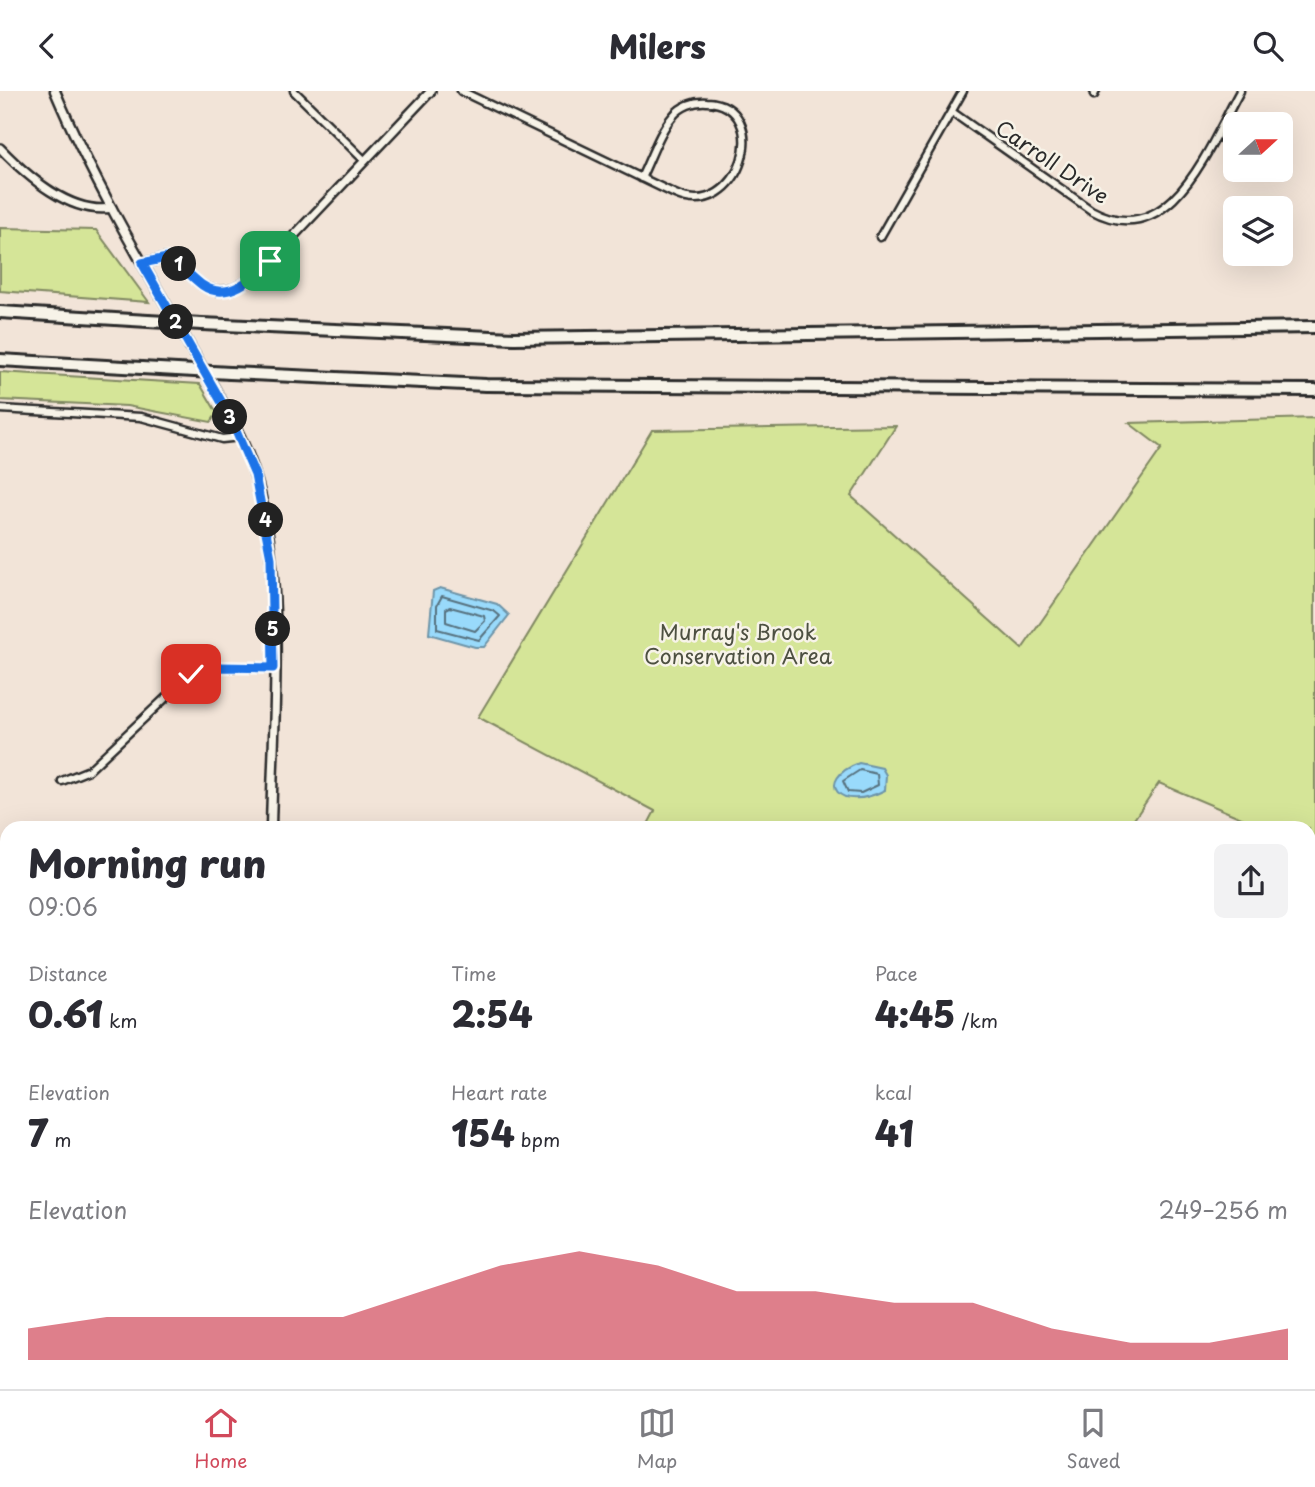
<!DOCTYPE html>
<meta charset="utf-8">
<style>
:root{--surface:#fff;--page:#f2f2f3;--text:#2b2b33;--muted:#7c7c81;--line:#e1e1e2;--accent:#d1495b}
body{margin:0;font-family:"Playpen Sans",sans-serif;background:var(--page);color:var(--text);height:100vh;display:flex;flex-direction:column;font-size:26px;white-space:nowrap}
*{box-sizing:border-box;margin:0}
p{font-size:23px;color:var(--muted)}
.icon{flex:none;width:38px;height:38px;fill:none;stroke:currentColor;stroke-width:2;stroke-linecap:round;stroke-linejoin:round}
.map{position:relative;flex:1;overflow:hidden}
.side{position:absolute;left:0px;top:730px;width:1316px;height:569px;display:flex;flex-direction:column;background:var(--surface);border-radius:21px 21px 0 0;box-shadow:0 7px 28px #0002}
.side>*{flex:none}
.needle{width:46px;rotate:69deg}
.controls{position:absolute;left:1223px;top:21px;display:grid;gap:14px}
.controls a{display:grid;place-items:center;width:70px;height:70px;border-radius:10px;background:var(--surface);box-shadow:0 7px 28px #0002;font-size:35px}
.pin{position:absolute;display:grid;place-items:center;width:60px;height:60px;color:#fff;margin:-30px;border-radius:14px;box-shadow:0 4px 10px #0006}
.km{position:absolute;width:35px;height:35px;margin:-18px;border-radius:50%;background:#222;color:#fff;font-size:19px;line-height:35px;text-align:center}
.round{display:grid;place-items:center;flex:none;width:74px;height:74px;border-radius:10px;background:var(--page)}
.headline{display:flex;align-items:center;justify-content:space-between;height:119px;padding:0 28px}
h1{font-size:38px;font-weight:800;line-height:52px}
.stats{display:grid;grid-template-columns:repeat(3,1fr);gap:10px;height:119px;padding:7px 28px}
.stats div{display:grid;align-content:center}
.stats b{font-size:35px;font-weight:800}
.stats small{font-size:19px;font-weight:400}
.stats p{font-size:19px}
.chart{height:196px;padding:14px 28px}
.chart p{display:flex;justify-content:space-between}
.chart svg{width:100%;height:126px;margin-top:7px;fill:var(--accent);opacity:.7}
header{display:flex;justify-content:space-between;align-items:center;height:91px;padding:0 28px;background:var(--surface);font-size:32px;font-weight:800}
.menu{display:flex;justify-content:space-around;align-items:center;height:98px;border-top:2px solid var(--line);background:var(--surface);font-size:19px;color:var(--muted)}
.menu a{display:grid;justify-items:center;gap:4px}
.menu .current{color:var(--accent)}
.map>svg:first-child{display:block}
.green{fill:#d5e598;stroke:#808862;stroke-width:2}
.water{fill:#99dafb;stroke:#6d94a8;stroke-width:2}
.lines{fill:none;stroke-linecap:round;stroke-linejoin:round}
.shore{stroke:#57717e;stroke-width:2}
.stream{stroke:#6d94a8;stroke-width:2}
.minor-casing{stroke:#2b2b2b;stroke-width:11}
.tertiary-casing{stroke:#2b2b2b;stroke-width:12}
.secondary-casing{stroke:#2b2b2b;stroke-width:13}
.motorway-casing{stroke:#2b2b2b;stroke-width:16}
.minor{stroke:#f7f3e8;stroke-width:6}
.tertiary{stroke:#f7f3e8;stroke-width:7}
.secondary{stroke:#f7f3e8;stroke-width:8}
.motorway{stroke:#f7f3e8;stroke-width:10}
.motorway-bridge-casing{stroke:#2b2b2b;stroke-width:16;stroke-linecap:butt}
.motorway-bridge{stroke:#f7f3e8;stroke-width:10}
.route-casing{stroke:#fff;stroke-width:14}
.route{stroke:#1a73e8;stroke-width:9}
.labels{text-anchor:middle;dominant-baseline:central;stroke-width:5;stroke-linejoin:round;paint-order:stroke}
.street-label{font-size:21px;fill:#2b2b2b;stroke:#f7f3e8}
.park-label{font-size:21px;fill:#4d5041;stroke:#f7f3e8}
</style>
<header><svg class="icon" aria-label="back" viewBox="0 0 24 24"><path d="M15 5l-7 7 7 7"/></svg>Milers<svg class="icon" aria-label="search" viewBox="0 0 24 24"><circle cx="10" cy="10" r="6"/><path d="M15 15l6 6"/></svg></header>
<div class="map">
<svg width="1315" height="1298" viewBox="0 0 1315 1298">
<rect width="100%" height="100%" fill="#f2e4d8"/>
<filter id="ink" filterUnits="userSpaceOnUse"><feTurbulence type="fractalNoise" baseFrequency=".0143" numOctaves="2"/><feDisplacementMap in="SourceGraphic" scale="14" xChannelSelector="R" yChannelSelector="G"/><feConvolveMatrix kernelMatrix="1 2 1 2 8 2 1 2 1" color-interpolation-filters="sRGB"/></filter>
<g filter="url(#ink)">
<g class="green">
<polygon points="0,137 96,139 149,211 0,200"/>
<polygon points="0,281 200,293 217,322 211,331 127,315 0,309"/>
<polygon points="1315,327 1315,758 1309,755 1309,737 1265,737 1159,692 1128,737 646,737 655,720 478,626 652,339 896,335 851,405 1022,558 1162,357 1129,332"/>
<polygon points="1315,767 1315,1009 1309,1009 1309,772"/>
<polygon points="170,1292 278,1292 282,1297 285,1292 297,1292 293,1298 166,1298"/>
</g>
<g class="water">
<polygon points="440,497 497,513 509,524 484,556 475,556 429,543 433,500"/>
<path d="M859,672L882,677L886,684L885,699C838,723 814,689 859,672Z"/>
</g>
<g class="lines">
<g class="shore">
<polygon points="442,505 494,520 500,525 479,549 437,538 437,514"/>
<polygon points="450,516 484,525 485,530 475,540 446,531 446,518"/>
<polygon points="860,679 877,683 878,694 861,702 848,701 843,690"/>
</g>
<g class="stream">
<polyline points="1309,966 1315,956"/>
<polyline points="1224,1292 1228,1298"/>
</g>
<defs>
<g id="minor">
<polyline points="294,0 365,70"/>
<path d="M461,0L675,103C741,133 775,14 707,11C694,10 681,15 673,25C659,41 651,67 641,87"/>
<polyline points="1094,4 1096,0"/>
<path d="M952,21L1091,119C1171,163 1209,55 1240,0"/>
<polyline points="880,146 963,0"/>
<polyline points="0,318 141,326 222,348 240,346"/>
<polyline points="62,690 89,679 191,583 219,576 273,577"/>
<polyline points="592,1298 593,1292"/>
</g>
<g id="tertiary">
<path d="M0,57C27,85 70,124 112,117"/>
<path d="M142,172L167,167C181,173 190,185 202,194C228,211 253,187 270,170L431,0"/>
<polyline points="1309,1162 1315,1161"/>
</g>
<g id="secondary">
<path d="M55,0C91,85 137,164 183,243C208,289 240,334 255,384C287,487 273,629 271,737"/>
<polyline points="417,1292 420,1298"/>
</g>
<g id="motorway">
<polyline points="0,221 148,230"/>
<polyline points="202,233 514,247 1315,236"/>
<polyline points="0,269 177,279"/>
<polyline points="230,282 486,294 1315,299"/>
</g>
</defs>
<use href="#minor" class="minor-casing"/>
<use href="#tertiary" class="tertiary-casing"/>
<use href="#secondary" class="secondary-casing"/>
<use href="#motorway" class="motorway-casing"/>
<use href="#minor" class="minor"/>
<use href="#tertiary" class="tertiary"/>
<use href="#secondary" class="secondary"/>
<use href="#motorway" class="motorway"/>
<defs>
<g id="motorway-bridge">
<polyline points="148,230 202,233"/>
<polyline points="177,279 230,282"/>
</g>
</defs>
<use href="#motorway-bridge" class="motorway-bridge-casing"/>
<use href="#motorway-bridge" class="motorway-bridge"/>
</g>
</g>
<g class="lines" filter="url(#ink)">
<defs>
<path id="route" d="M191,583L219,576L273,577L271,467L255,384L229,324L142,172L167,167C181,173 190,185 202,194C228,212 253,187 270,170"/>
</defs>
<use href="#route" class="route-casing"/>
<use href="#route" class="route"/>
</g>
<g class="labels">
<g class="street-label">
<text transform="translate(1053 70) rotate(34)">Carroll Drive</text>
</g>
<g class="park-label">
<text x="738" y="540">Murray's Brook<tspan x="738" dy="24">Conservation Area</tspan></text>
</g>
</g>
</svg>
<div class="controls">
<a><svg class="needle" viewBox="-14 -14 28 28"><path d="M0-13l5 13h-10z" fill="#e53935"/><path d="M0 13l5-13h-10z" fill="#7c7c81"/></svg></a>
<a><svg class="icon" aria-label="layers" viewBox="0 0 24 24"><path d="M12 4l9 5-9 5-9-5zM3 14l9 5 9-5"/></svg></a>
</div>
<div class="pin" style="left:270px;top:170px;background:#1e9e55"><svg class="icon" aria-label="arrive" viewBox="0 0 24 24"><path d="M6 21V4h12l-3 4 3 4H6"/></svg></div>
<div class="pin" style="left:191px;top:583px;background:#d93025"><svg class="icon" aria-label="check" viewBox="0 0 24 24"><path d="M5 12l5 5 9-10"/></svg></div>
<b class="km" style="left:179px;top:173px">1</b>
<b class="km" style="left:176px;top:231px">2</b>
<b class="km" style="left:230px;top:326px">3</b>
<b class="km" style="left:266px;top:429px">4</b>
<b class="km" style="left:273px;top:538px">5</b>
<section class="side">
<div class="headline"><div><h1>Morning run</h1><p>09:06</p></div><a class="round"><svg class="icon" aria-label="share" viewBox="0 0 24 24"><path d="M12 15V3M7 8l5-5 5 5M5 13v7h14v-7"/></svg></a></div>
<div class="stats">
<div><p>Distance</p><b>0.61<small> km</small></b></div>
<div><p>Time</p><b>2:54</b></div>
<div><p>Pace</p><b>4:45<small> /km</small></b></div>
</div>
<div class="stats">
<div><p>Elevation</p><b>7<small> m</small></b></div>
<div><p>Heart rate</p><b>154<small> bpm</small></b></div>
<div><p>kcal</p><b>41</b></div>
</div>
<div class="chart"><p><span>Elevation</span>249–256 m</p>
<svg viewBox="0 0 160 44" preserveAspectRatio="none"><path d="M0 44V33L10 29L20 29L30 29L40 29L50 20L60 11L70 6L80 11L90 20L100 20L110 24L120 24L130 33L140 38L150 38L160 33V44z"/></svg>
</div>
</section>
</div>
<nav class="menu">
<a class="current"><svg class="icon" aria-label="home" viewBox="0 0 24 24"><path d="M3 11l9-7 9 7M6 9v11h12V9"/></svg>Home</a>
<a><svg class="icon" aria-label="map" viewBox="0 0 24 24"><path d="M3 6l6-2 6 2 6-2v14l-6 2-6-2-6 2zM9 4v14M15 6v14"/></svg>Map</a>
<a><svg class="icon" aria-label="saved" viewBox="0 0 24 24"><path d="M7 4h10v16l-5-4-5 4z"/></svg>Saved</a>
</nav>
